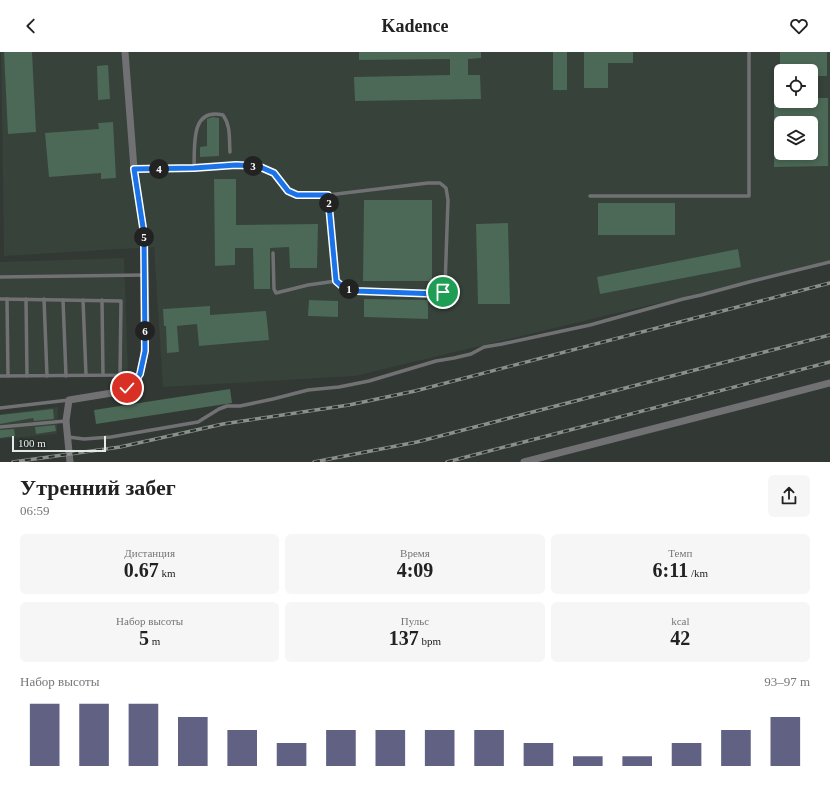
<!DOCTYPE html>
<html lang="ru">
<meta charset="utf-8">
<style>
:root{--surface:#fff;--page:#f6f6f6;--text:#222;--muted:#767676;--accent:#616184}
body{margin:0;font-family:"Times New Roman",serif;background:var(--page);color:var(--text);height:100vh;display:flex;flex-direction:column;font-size:15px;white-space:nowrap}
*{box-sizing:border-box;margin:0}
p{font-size:13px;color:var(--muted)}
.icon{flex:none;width:22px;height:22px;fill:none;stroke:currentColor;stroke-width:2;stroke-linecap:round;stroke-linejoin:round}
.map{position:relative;height:410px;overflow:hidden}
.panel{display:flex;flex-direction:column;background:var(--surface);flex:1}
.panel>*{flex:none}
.buttons{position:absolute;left:774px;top:12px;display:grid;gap:8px}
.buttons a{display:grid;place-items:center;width:44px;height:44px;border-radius:6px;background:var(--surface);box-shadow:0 2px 6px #0003;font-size:20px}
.scale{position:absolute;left:12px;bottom:10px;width:94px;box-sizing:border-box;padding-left:4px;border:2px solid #e7ebe8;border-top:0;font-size:11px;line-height:14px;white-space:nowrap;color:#e7ebe8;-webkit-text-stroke:3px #282e2a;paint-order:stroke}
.pin{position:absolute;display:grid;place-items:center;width:34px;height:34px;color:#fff;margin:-17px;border:2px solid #fff;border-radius:50%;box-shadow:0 1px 4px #0007}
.km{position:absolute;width:20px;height:20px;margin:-10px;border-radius:50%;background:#222;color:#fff;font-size:11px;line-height:20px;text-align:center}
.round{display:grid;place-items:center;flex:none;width:42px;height:42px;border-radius:6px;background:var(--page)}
.summary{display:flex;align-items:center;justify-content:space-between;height:68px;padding:0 20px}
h1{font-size:22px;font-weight:700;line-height:30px}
.figures{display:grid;grid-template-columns:repeat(3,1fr);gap:6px;height:68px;padding:4px 20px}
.figures div{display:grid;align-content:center;border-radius:6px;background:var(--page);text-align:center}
.figures b{font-size:20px;font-weight:700}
.figures small{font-size:11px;font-weight:400}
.figures p{font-size:11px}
.chart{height:112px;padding:8px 20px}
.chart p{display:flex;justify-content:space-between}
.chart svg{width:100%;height:72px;margin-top:4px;stroke:var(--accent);stroke-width:6}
header{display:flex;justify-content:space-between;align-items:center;height:52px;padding:0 20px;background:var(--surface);font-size:18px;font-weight:700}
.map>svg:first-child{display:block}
.built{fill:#36423a;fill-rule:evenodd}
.building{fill:#4c6856;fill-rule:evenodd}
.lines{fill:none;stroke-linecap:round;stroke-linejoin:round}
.lane{stroke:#717174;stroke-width:3.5}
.street{stroke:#717174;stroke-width:7}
.rail-casing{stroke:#8b908d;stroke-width:3.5}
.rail{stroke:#282e2a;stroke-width:2;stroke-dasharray:6;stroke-linecap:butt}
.route-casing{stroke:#fff;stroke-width:8}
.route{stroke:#1a73e8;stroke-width:5}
</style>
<header><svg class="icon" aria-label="back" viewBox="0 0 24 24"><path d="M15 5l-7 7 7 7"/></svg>Kadence<svg class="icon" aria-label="heart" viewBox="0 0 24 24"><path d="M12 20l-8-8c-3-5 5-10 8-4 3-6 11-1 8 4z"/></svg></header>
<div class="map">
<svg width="830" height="410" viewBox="0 0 830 410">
<rect width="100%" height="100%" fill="#323834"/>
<g class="built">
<path d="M1,0H830V210L355,324L163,335L154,195L4,204ZM781,19H811V49H781ZM781,71H811V101H781Z"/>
<polygon points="124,206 128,321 0,322 0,210"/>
<polygon points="58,355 57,382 0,387 0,362"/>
</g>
<g class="building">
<polygon points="4,0 32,0 36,80 8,82"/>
<polygon points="359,0 481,0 481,6 468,7 468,23 480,23 481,47 355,49 354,25 450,23 450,7 359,8"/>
<rect x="553" y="0" width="14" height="38"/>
<polygon points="584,0 633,0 633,11 608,11 608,36 584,36"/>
<polygon points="780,0 827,0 827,24 811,24 811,19 780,19"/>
<polygon points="108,13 110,47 98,48 97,14"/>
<path d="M774,46H781V49H811V46H828V114L774,115ZM781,71H811V101H781Z"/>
<polygon points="213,65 219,66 219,104 200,105 200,95 207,94 207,67"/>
<polygon points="113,70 116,126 101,127 101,121 49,125 45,81 99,77 98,71"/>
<polygon points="214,127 236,127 236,173 318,172 317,216 290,216 289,195 270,196 270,237 254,237 253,196 235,196 235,213 215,214"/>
<polygon points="364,148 432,148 432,229 363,229"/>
<rect x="598" y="151" width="77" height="32"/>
<polygon points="508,171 510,252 478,252 476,172"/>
<polygon points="738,197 741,215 600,242 597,225"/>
<polygon points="364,247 428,248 428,267 364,265"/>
<polygon points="309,248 338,249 338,265 308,264"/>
<polygon points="210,254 210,263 266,259 269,288 199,294 197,272 177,274 179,300 167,301 166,274 164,274 163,257"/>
<polygon points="230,337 232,351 96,372 94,358"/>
<polygon points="53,357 54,367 34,369 33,366 0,372 0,363"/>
<polygon points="55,373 56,379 36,382 35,375"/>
<polygon points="14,377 15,384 0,386 0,378"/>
</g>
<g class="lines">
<g class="lane">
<path d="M194,116C195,94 190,55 223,63C231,74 229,87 230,100"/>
<polyline points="134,117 194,116 236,113 258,114 274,121 288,139 297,143 328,143 428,131 440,131 446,136 448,148 445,235 443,240 438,242 356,239 344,235 336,229 328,143"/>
<polyline points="590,144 749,144 749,0"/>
<polyline points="273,201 274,237 276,241 308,233 336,229"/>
<polyline points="0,225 145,223"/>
<polyline points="0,247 121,249 120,323 0,324"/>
<polyline points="7,247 8,324"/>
<polyline points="26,247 27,324"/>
<polyline points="44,247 47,324"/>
<polyline points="63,248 66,324"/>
<polyline points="83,248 86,323"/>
<polyline points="102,248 103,323"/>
<polyline points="0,356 69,348"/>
<polyline points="0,375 66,369"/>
<polyline points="68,385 84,387 111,385 198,370 219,357 227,354 240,354 273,347 308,338 339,335 369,329 436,309 454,306 471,302 484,295 502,292 590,273 683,247 701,243 749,230 830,210"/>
</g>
<g class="street">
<polyline points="70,410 66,369 69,348 118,340 127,336 135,330 140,322 143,310 146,274 144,182 134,117 125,0"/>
<polyline points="524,410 830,331"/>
</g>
<defs>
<g id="rail">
<polyline points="13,410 120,395 223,372 349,353 415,339 830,231"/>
<polyline points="314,410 417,390 830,283"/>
<polyline points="447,410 830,310"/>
</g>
</defs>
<use href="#rail" class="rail-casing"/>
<use href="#rail" class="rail"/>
</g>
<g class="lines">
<defs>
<polyline id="route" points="127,336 135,330 140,322 145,299 144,182 134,117 194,116 236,113 258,114 274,121 288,139 297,143 328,143 336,229 344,236 356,239 438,242 443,240"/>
</defs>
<use href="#route" class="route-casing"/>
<use href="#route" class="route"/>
</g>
</svg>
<div class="buttons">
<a><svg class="icon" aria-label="locate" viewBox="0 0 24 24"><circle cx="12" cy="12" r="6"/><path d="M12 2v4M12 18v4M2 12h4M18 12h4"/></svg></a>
<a><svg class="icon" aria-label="layers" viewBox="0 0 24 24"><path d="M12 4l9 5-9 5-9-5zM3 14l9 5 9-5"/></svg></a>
</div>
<div class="scale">100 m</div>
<div class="pin" style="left:443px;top:240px;background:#1e9e55"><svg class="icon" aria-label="arrive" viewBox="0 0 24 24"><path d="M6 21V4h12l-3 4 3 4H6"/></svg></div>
<div class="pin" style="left:127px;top:336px;background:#d93025"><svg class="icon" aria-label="check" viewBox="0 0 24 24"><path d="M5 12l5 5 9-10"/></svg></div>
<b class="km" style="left:349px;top:237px">1</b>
<b class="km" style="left:329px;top:151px">2</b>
<b class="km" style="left:253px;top:114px">3</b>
<b class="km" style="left:159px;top:117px">4</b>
<b class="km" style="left:144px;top:185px">5</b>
<b class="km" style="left:145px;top:279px">6</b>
</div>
<section class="panel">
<div class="summary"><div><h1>Утренний забег</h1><p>06:59</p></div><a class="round"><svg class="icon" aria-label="share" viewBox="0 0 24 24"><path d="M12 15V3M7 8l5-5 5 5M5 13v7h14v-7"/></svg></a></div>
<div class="figures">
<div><p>Дистанция</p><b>0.67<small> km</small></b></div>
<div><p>Время</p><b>4:09</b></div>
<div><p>Темп</p><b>6:11<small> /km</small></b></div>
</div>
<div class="figures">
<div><p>Набор высоты</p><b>5<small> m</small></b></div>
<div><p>Пульс</p><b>137<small> bpm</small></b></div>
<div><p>kcal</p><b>42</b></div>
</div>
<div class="chart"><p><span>Набор высоты</span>93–97 m</p>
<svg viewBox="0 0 160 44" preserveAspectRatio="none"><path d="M5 44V6M15 44V6M25 44V6M35 44V14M45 44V22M55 44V30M65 44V22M75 44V22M85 44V22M95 44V22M105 44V30M115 44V38M125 44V38M135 44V30M145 44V22M155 44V14"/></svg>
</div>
</section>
